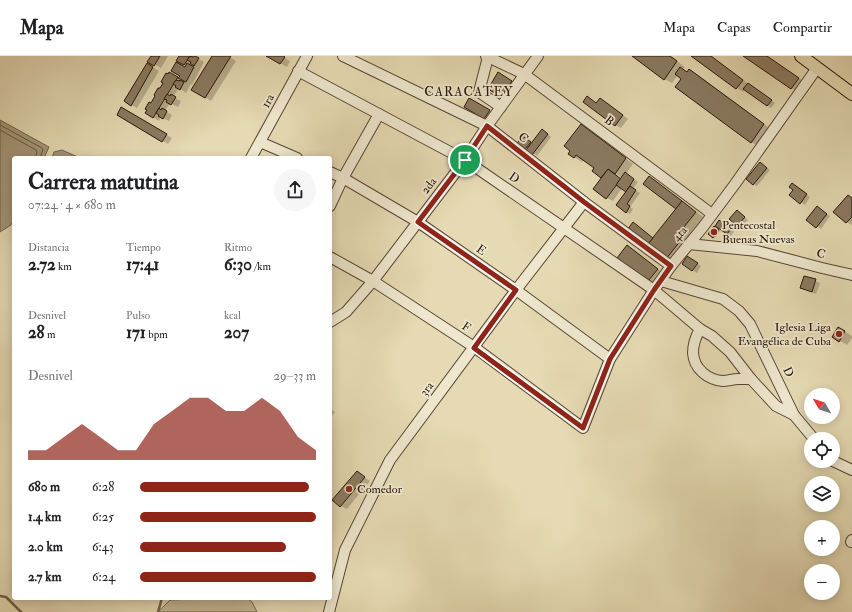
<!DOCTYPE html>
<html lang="es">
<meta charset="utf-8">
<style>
:root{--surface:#fff;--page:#f6f6f6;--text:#202124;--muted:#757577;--line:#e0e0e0;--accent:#8f2418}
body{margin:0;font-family:"IM FELL Double Pica",serif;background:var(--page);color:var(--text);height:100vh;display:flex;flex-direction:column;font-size:15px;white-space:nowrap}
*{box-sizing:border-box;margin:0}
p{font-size:13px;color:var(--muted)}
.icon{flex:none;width:22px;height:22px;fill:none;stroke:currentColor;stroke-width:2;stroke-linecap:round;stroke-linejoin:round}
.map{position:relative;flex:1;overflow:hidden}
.drawer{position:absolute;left:12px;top:100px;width:320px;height:444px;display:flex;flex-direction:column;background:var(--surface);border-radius:4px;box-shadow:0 2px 10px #0003}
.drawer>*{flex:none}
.needle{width:26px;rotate:309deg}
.controls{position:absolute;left:804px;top:332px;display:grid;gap:8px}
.controls a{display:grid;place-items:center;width:36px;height:36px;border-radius:50%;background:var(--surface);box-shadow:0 2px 10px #0003;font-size:20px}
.pin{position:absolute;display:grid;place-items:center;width:34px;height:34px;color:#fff;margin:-17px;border:2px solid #fff;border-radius:50%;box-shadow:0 1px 4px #0007}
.round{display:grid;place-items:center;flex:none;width:42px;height:42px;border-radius:21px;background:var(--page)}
.summary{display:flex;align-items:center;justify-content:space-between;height:68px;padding:0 16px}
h1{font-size:22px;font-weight:700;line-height:30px}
.metrics{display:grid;grid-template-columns:repeat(3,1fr);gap:6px;height:68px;padding:4px 16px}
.metrics div{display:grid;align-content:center}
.metrics b{font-size:17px;font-weight:700}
.metrics small{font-size:11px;font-weight:400}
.metrics p{font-size:11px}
.chart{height:112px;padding:8px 16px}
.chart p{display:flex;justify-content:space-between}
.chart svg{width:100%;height:72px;margin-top:4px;fill:var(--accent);opacity:.7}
ul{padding:0 16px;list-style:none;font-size:13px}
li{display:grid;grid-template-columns:64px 48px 1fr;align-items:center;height:30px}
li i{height:10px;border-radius:5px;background:var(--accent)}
header{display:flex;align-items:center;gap:24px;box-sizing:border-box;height:56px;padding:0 20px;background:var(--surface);border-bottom:1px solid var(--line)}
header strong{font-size:19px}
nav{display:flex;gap:22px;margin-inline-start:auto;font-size:14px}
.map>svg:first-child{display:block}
.green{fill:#c5b996;stroke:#776750}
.water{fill:#a5977a;stroke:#73634d}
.shadow{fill:#0003;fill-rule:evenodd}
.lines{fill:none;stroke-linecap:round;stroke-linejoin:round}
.shore{stroke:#675642;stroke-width:1}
.stream{stroke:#73634d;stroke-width:2.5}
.building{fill:#8b7b62;stroke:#29150a}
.minor-casing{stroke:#584634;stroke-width:12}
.major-casing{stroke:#29150a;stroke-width:14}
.minor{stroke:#eee7ce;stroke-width:10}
.major{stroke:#e5dab3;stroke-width:12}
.route-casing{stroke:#fff;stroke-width:8}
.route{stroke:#8f2418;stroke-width:5}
.poi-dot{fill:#8f2418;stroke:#eee7ce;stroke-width:1.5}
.labels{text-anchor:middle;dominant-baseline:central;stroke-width:3.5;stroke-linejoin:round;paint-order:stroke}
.street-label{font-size:12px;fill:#29150a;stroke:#eee7ce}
.poi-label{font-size:12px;fill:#29150a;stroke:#eee7ce;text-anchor:start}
.neighbourhood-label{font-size:13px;letter-spacing:1px;fill:#29150a;stroke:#eee7ce}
</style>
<header>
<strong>Mapa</strong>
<nav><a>Mapa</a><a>Capas</a><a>Compartir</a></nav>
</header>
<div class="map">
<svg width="852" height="556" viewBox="0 0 852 556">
<rect width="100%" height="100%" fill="#e5dab3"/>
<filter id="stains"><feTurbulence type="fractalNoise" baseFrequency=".005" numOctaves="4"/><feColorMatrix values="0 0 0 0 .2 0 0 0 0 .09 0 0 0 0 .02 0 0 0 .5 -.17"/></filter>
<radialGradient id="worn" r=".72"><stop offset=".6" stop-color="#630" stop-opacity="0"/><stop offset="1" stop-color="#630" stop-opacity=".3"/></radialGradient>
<polygon class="green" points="199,542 247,542 252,546 257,556 158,556 170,544 196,543"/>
<g class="water">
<polygon points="0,64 49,91 44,102 14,102 14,163 11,169 0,176"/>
<polygon points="62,94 80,102 52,102 54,96"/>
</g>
<g class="shadow">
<polygon points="152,0 168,0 161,12 149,5"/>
<polygon points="180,0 198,0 196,2 204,6 192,29 191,28 186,37 179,32 173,41 181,45 178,51 170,47 165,55 172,59 169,65 161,61 159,65 146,57 170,17 179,23 187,10 177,4"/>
<polygon points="213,0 228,0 236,5 211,45 193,34"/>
<polygon points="268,0 281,0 290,5 287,11"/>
<polygon points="634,0 670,0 685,11 682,14 688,17 690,14 698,19 772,74 759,90 751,86 678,19 672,27 664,23"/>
<polygon points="693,0 710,0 775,47 771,52 745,33 743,36"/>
<polygon points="744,0 767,0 806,27 799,37"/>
<polygon points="147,8 159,15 137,52 125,45"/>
<polygon points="499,17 515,28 505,43 489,33"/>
<polygon points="587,41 597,48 600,43 606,47 628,63 621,72 615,69"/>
<polygon points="469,43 493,57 489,64 465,50"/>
<polygon points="122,53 172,82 168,88 118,59"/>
<path d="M581,69L589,74L633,108L626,118L638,126L633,133L640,137L630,151L633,153L630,158L626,156L627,135L622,132L613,145L607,142L603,121L594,115L595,112L584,104L582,106L574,101ZM615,117L625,124L624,126L615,120Z"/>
<polygon points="546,76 551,81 537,100 519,87 527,83 532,87"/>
<polygon points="761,107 770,114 757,130 753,128"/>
<polygon points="796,130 810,141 805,149 790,139"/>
<polygon points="852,142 852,169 847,166 835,156"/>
<polygon points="688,150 703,161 692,176 696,179 675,207 667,202 654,183 677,152"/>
<polygon points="821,154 830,160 821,173 808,164"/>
<polygon points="741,158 748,164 741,172 737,169"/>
<polygon points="723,168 734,175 731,180 727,177"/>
<polygon points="714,171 720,175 715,182 709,178"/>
<polygon points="633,194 663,217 655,228 649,225"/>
<polygon points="688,202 701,210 697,217 683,208"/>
<polygon points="805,221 820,227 816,238 801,232"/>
<polygon points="839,272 852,280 852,282 847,289 833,281"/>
<polygon points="330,352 335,356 330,362"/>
<polygon points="357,416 370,425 347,453 341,450"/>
</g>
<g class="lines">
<g class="shore">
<polyline points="0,69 42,92 43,94 40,102"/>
<polyline points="0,74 36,94 37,96 35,102"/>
</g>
<g class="stream">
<polyline points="0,540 6,541 21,556"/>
<polyline points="158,556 162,542"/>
</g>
</g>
<g class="building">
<polygon points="151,0 160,0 154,10 147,6"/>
<polygon points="179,0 190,0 184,9 176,5"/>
<polygon points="190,0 193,1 195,0 199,2 194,10 190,7 191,6 187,4"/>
<polygon points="212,0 231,0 205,42 191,34"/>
<polygon points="266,0 283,0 285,1 280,8"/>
<polygon points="632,0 670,0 677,5 664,24"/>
<polygon points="691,0 711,0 743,24 736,33"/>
<polygon points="743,0 767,0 799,22 791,33"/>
<polygon points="176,6 185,11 187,7 194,11 186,26 178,22 180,20 171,15"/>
<polygon points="147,7 153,11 131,50 124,45"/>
<polygon points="680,11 687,16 689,13 764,68 751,87 675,31 681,23 675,18"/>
<polygon points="169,16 178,21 153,62 145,57 147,54 145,53 149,46 151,47 155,40 154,39 158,32 160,32 163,27 161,26 166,17 168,18"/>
<polygon points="498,16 512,25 501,41 488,33"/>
<polygon points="176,24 179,25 180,24 184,26 180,34 175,31 176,30 173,28"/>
<polygon points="748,27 772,44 767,50 743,33"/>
<polygon points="167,38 170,40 171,38 176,41 171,49 166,46 167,44 164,43"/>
<polygon points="587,40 596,47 600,42 623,59 615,70 583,46"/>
<polygon points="469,42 490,54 484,63 464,51"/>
<polygon points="121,51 167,78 162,86 117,59"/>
<polygon points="159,52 161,54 162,52 167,55 163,63 158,60 159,59 156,57"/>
<polygon points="581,68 626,102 615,118 608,113 601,122 592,115 594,112 576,99 574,102 568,98 570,95 564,90"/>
<polygon points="542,73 548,78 532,99 526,94"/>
<polygon points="523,80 531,86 525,93 517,87"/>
<polygon points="760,106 767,112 753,129 746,123"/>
<polygon points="608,113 621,123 606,143 593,133"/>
<polygon points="625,116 634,123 626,136 616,129"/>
<polygon points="649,120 682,145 676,153 643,128"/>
<polygon points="792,127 807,138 800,148 789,139 793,134 789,131"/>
<polygon points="630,130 636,134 627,148 630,150 626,157 616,149"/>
<polygon points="848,139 852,142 852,161 846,167 833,156"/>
<polygon points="682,145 696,156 684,171 689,174 666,203 647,189"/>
<polygon points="817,150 827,158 816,172 806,164"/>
<polygon points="737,154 745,161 737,170 729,163"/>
<polygon points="719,164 731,173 727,178 715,170"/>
<polygon points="633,166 653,182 647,189 627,174"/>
<polygon points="714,170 719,174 713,182 708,178"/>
<polygon points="627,189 658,213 648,225 617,202"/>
<polygon points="687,200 698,207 692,215 682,208"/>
<polygon points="804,220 816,223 812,236 800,232"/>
<polygon points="838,271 845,275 839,286 832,281"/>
<polygon points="357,415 365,421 340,451 332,444"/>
</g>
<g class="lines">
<defs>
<g id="minor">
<polyline points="343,0 487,70 584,146 671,210"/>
<polyline points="486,0 524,18 712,158"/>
<polyline points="488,1 479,36 501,51"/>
<polyline points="298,15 465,104 654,234 700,273 712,280 730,296 751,323 776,350 794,359"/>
<polyline points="260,86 297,102"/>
<polyline points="251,102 307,0"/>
<polyline points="330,116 343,122 418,166 516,234 610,303"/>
<polyline points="330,150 343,122 379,58"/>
<polyline points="689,188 757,195 822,212 852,219"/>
<polyline points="330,201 373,225 474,291 583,372 610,303 654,234 671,210 703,171 735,128 817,12"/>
<polyline points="661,225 723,243 739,255 750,268 794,359 814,383"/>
<polyline points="330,266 346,256 373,225 465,104 487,70 538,0"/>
<path d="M700,273C696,280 693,288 693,297C694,313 708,324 723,325C728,325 733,323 738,323C743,323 747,323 751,323"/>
<polyline points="833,405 852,414"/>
<polyline points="851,486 852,484"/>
<polyline points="329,556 345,494 390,404 516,234 584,146"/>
</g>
<polyline id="major" points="801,0 852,38"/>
</defs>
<use href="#minor" class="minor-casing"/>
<use href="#major" class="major-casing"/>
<use href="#minor" class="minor"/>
<use href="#major" class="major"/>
</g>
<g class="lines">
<defs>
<polygon id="route" points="487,70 584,146 671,210 654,234 610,303 583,372 474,292 516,234 418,166 465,104"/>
</defs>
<use href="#route" class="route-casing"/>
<use href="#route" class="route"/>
</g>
<g class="poi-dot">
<circle cx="714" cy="176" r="4"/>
<circle cx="839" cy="278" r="4"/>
<circle cx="349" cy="433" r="4"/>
</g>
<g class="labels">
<g class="street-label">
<text transform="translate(268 45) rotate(-62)">1ra</text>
<text transform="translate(609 65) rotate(37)">B</text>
<text transform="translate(523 82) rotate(38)">C</text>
<text transform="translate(514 122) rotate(34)">D</text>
<text transform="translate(429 130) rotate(-52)">2da</text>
<text transform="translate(680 178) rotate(-50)">4ta</text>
<text transform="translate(481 194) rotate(35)">E</text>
<text transform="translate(821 198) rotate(15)">C</text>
<text transform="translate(466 271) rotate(33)">F</text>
<text transform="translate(788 316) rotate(64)">D</text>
<text transform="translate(427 333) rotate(-53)">3ra</text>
</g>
<g class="poi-label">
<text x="722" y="169">Pentecostal<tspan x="722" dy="14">Buenas Nuevas</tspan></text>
<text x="831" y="271" text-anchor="end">Iglesia Liga<tspan x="831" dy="14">Evangélica de Cuba</tspan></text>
<text x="357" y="433">Comedor</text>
</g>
<g class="neighbourhood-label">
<text x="469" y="36">CARACATEY</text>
</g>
</g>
<rect width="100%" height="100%" filter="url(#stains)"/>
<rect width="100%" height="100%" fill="url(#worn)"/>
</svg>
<div class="controls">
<a><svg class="needle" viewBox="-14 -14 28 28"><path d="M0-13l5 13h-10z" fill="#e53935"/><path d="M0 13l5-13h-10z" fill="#757577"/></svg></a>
<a><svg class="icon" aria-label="locate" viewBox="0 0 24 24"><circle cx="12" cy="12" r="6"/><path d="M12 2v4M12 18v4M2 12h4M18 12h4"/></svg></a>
<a><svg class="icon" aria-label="layers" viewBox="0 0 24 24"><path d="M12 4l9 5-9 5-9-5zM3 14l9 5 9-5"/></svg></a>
<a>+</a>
<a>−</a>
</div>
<div class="pin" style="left:465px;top:104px;background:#1e9e55"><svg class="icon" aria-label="arrive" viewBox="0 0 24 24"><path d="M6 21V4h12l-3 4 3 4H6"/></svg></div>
<section class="drawer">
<div class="summary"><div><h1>Carrera matutina</h1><p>07:24 · 4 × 680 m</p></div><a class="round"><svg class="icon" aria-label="share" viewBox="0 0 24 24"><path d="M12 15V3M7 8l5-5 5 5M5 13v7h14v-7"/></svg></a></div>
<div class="metrics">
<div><p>Distancia</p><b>2.72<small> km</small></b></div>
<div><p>Tiempo</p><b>17:41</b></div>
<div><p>Ritmo</p><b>6:30<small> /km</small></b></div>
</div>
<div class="metrics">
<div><p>Desnivel</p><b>28<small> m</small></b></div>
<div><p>Pulso</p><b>171<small> bpm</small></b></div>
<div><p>kcal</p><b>207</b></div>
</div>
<div class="chart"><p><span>Desnivel</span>29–33 m</p>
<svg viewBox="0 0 160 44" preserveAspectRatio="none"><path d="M0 44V38L10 38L20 30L30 22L40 30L50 38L60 38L70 22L80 14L90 6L100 6L110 14L120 14L130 6L140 14L150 30L160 38V44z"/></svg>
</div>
<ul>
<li><b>680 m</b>6:28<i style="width:96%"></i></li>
<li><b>1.4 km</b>6:25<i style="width:100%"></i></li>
<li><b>2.0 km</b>6:43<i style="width:83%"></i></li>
<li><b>2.7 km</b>6:24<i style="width:100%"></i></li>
</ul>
</section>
</div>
